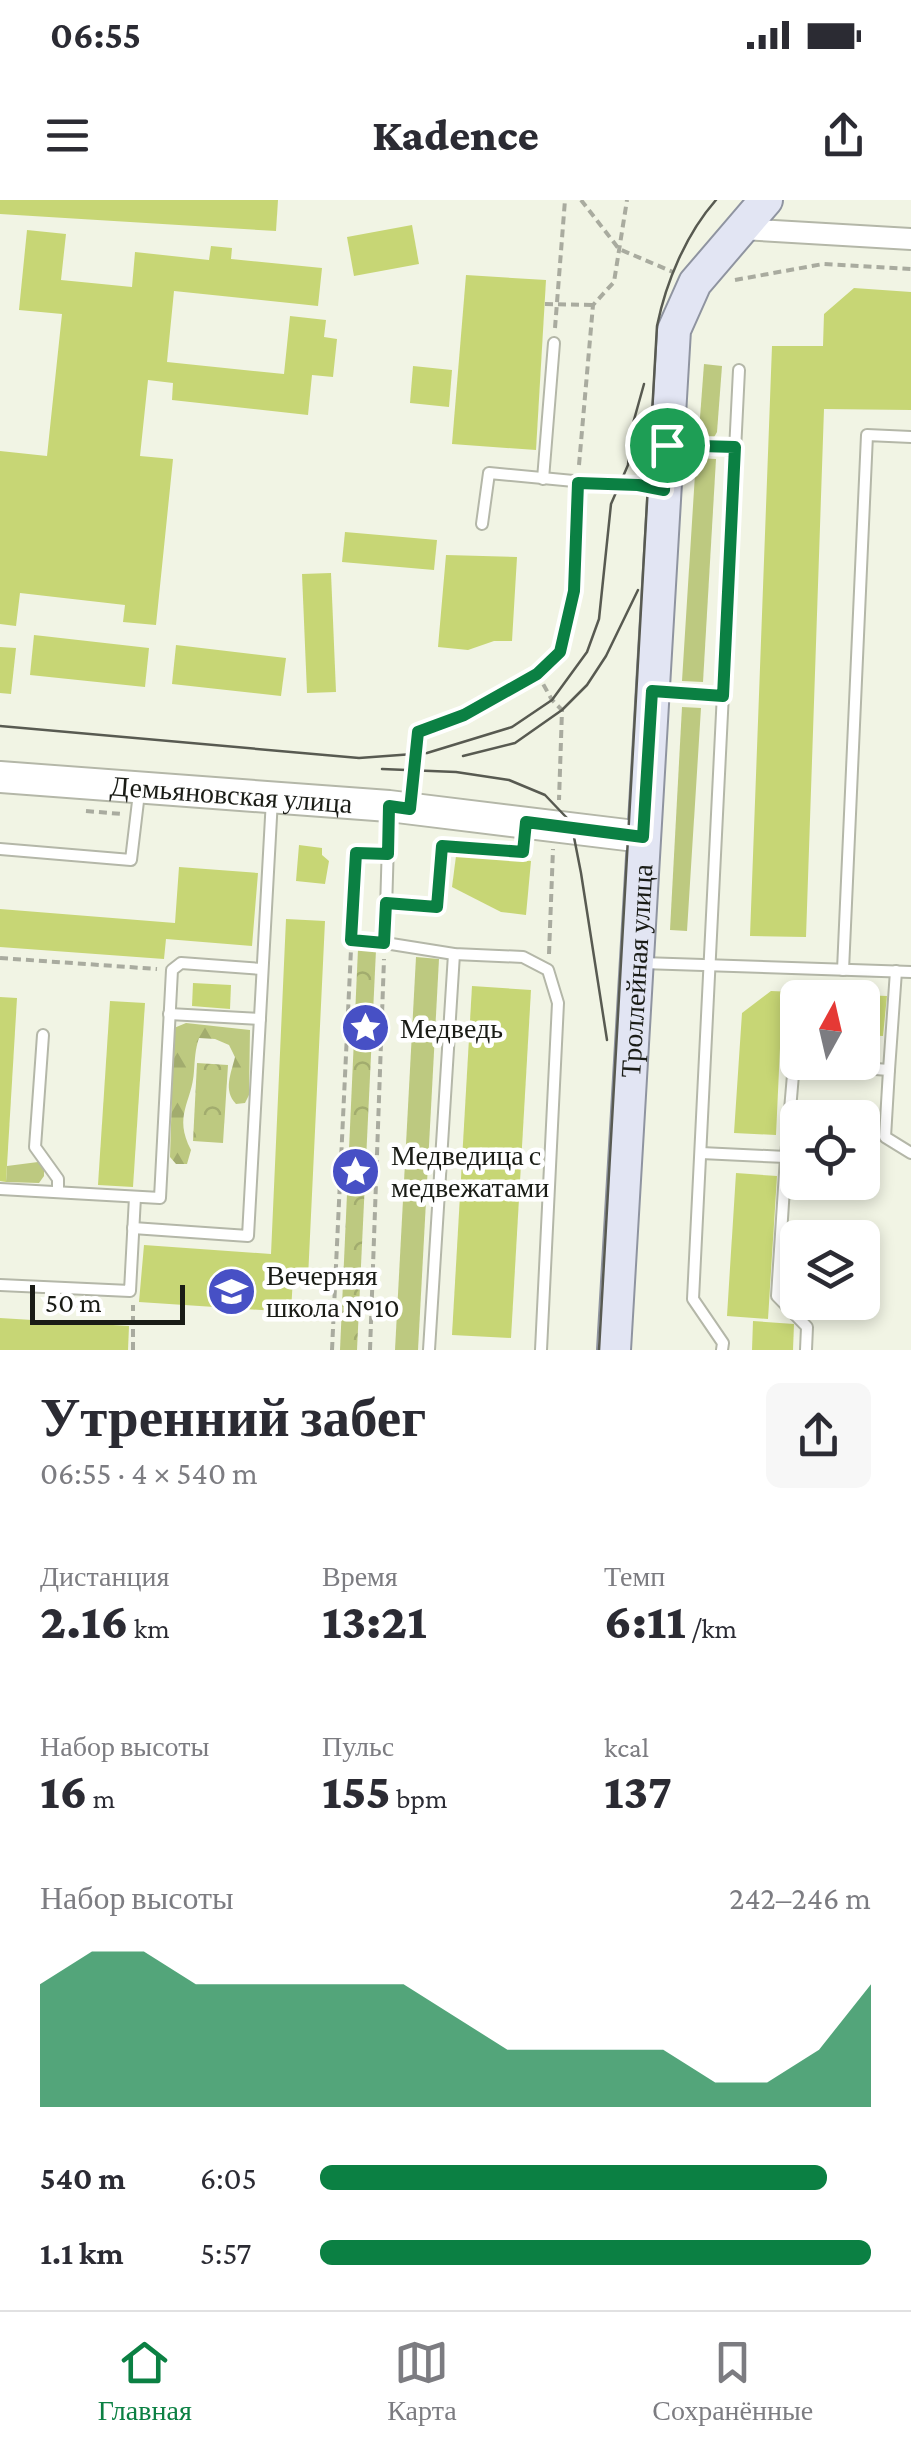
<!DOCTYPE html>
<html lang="ru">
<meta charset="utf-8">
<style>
:root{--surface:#fff;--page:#f7f7f7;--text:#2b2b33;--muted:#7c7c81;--line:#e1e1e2;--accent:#0b8043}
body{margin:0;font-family:"Crimson Pro",serif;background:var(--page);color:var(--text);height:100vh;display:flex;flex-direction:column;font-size:38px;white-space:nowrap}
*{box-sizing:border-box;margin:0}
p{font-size:32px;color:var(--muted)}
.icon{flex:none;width:55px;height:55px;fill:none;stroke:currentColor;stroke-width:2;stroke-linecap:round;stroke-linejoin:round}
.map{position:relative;height:1150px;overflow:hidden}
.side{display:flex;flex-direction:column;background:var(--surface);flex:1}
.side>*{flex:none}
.needle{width:65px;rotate:8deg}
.fabs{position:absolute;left:780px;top:780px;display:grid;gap:20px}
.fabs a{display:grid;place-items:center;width:100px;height:100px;border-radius:15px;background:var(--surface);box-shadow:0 5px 15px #0003;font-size:50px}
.scale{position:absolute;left:30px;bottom:25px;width:155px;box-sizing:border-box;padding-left:10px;border:5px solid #1a1c16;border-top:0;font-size:28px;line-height:35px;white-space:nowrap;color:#1a1c16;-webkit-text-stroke:8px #fff;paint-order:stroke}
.pin{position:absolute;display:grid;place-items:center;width:85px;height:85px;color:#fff;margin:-42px;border:5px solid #fff;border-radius:50%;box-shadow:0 2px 10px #0007}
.round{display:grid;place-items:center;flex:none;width:105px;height:105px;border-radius:15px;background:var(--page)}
.summary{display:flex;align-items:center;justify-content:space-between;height:170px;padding:0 40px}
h1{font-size:55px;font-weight:800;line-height:75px}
.stats{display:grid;grid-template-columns:repeat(3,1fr);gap:15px;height:170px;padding:10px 40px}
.stats div{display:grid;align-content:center}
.stats b{font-size:50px;font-weight:800}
.stats small{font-size:28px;font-weight:400}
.stats p{font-size:28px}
.chart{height:280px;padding:20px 40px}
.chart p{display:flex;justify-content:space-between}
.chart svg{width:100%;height:180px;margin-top:10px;fill:var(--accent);opacity:.7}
ul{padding:0 40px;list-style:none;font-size:32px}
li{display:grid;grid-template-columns:160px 120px 1fr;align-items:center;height:75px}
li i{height:25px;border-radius:12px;background:var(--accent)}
.status{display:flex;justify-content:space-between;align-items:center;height:70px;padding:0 50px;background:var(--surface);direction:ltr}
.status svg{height:28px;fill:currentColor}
header{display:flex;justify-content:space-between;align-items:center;height:130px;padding:0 40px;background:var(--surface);font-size:45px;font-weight:800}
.tabs{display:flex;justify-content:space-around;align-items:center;height:140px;border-top:2px solid var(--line);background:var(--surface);font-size:28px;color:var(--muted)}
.tabs a{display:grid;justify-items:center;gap:5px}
.tabs .active{color:var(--accent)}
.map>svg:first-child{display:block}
.green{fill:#bdc980}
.forest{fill:url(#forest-firs)}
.park{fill:url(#park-crowns)}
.building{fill:#c7d675}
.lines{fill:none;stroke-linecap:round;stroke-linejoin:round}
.lane-casing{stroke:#b4b7a8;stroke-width:14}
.street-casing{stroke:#b4b7a8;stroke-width:24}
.secondary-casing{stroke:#b4b7a8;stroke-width:34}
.primary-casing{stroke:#8f94a0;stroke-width:36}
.path{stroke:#a9ab9f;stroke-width:4;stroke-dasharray:8 5;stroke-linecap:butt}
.lane{stroke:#fff;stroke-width:10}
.street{stroke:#fff;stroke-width:20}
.secondary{stroke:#fff;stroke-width:30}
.primary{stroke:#e2e5f3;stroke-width:32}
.tram{stroke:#585a51;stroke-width:2.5}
.route-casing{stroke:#fff;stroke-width:20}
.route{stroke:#0b8043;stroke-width:12}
.labels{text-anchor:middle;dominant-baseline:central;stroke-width:9;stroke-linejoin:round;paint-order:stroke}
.street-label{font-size:28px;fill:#1a1c16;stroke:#fff}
.poi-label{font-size:28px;fill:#1a1c16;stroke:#fff;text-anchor:start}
</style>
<div class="status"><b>06:55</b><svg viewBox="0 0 49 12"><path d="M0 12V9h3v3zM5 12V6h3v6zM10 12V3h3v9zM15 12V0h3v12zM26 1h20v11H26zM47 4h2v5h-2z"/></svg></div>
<header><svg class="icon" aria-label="menu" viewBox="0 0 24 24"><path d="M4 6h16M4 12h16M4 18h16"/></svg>Kadence<svg class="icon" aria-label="share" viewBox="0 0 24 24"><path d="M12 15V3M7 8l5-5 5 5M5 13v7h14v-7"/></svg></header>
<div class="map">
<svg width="911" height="1150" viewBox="0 0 911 1150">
<defs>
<pattern id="forest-firs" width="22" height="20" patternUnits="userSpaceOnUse" patternTransform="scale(2.5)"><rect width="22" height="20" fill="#bdc980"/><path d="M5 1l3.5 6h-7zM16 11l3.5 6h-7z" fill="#a2ac6e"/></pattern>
<pattern id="park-crowns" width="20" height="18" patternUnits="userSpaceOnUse" patternTransform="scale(2.5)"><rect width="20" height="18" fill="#bdc980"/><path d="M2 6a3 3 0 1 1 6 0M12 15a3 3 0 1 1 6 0" fill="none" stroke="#a2ac6e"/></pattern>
</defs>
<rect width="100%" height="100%" fill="#f1f4e4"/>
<g class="green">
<polygon points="704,164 722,166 717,232 713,239 704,238 699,231"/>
<polygon points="696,258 716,259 703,482 682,481"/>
<polygon points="682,507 701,508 687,731 670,730"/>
<polygon points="416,757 439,759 418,1150 395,1150"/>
<polygon points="38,962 44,966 44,976 39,983 6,982 7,966"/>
</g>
<path class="forest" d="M186,823L250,830L249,895L245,903L236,904C223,890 231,874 235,857L229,845L215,839L199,838C195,850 195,859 194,871C192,903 173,915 191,950L187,964H176L170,957L174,828Z"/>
<g class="park">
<polygon points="358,749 376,750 357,1150 340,1150"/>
<polygon points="197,863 228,865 223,943 193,941"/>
</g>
<g class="building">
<polygon points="0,0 278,0 276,31 0,14"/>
<polygon points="412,25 419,64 354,76 347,37"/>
<polygon points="27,30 66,34 61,80 132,87 135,52 209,60 211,46 232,48 231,59 322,68 318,106 174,91 167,162 284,174 290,116 326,120 324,137 337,139 333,177 312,175 308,215 172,200 173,183 148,180 140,256 173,259 156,425 123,422 125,405 20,393 16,426 0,424 0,251 47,256 62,114 19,110"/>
<polygon points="466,75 546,80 536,250 452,244"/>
<polygon points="854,88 911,92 911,210 824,209 806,737 750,736 772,146 823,146 824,114"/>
<polygon points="413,166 452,170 449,207 410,203"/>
<polygon points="345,332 437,340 434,370 342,362"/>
<polygon points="446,355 517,357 512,441 494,441 468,450 438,447"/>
<polygon points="331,373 336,492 307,493 302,374"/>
<polygon points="34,435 149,448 145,487 30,475"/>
<polygon points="176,445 286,458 281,496 172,484"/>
<polygon points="0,447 16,448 11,494 0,493"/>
<polygon points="299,645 322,648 322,655 329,661 325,684 296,681"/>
<polygon points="456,656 531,661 526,715 501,712 452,687"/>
<polygon points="179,667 258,673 252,746 166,739 164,759 0,747 0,709 175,723"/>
<polygon points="286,719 325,721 308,1078 293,1077 291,1112 139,1102 144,1045 271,1054"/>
<polygon points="193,783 231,785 230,809 192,806"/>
<polygon points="472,786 531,790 511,1138 452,1135"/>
<polygon points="771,791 842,794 841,798 798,798 798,833 780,848 776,935 734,933 742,813"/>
<polygon points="862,795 887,796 883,836 862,835"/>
<polygon points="0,797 17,798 6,982 0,981"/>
<polygon points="110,801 145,803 133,987 98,985"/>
<polygon points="736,973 777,976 768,1119 727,1116"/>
<polygon points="0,1118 129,1126 128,1150 0,1150"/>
<polygon points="753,1121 794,1124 793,1150 752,1150"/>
</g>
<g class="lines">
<defs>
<g id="lane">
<polyline points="671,245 735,247"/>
<polyline points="543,279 554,143"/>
<polyline points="482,324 489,273 658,289"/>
<polyline points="659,492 723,496"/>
<polyline points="389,609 385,743 454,754 523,757 548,770 558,803 541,1150"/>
<polyline points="0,649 131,660 139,593"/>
<polyline points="356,653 388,655"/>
<polyline points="386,703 437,707 443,646 523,652 526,625"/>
<polyline points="642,763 911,772"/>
<polyline points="843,770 867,235 911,237"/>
<polyline points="169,814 260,819"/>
<polyline points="43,835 35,947 58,979 58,992"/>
<polyline points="889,870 896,771"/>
<polyline points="701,953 786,957 794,863 889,870 885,937 911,953"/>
<polyline points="786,957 777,1096 807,1127 806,1150"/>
<polyline points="0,989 160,998 172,770 181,763 262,769"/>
<polyline points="133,1028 248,1036 272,599"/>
<polyline points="0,1085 130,1091 135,997"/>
<polyline points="429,1150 454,754"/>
<polyline points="722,1150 723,1143 693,1099 739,170"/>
</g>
<polyline id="street" points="741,29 911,39"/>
<g id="secondary">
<path id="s1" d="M0,577L389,606L643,637"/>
</g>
<g id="primary">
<path id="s2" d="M614,1150L674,130L695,83L766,0"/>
</g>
</defs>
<use href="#lane" class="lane-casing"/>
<use href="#street" class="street-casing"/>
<use href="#secondary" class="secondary-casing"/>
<use href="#primary" class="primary-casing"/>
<g class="path">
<polyline points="581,0 619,49 673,72"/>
<polyline points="735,80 823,64 911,69"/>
<polyline points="545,104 593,105"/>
<polyline points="555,128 565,0"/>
<polyline points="579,265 593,105 614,82 627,0"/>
<polyline points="537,473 552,500 562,510 559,600"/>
<path d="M412,584L418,532C456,518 534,487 558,454C576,428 577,329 577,295"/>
<polyline points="86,611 122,614"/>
<polyline points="351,741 371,742"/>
<polyline points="549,754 553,649"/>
<polyline points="0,758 157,769"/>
<polyline points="133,1150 133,1105"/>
<polyline points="332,1150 355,665"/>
<polyline points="370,1150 384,759"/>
</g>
<use href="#lane" class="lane"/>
<use href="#street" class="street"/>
<use href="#secondary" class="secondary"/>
<use href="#primary" class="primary"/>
<g class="tram">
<polyline points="0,526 359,558 427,553 512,527 552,500 587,452 599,419 611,304 628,265 632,227 644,184"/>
<polyline points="463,556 515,543 562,510 587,485 606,456 638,390"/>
<polyline points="382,569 456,572 509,580 545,595 566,617 572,627 581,673 607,840"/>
<path d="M599,1150L657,126C666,82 686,34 716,0"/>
</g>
</g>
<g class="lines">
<defs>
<polygon id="route" points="667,245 735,247 723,496 652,491 643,637 526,622 523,652 442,646 437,707 386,703 384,743 351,740 356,653 388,654 389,606 410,609 418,532 464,515 537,474 560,452 574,391 578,283 638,285 664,290"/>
</defs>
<use href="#route" class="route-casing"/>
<use href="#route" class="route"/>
</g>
<defs>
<symbol id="sight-disc" viewBox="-11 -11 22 22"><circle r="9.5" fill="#4750c5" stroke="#fff"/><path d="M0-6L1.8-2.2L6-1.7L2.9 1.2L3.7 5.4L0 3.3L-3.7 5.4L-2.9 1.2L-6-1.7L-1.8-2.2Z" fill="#fff"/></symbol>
<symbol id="school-disc" viewBox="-11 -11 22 22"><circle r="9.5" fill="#4750c5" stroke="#fff"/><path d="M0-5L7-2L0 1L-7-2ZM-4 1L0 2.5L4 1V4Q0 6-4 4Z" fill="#fff"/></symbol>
</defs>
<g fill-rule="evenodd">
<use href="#sight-disc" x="338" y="800" width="55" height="55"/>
<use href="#sight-disc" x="328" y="944" width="55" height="55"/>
<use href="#school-disc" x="204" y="1064" width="55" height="55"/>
</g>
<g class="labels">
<g class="street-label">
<text stroke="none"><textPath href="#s1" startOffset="232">Демьяновская улица</textPath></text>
<text stroke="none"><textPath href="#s2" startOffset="380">Троллейная улица</textPath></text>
</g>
<g class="poi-label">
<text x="400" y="828">Медведь</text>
<text x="391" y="955">Медведица с<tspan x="391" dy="32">медвежатами</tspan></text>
<text x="266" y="1075">Вечерняя<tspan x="266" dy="32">школа №10</tspan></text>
</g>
</g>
</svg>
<div class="fabs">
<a><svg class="needle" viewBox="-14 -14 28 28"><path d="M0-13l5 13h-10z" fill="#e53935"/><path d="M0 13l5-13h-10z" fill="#7c7c81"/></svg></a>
<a><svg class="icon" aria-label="locate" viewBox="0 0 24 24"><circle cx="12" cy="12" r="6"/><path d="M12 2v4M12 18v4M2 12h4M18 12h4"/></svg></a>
<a><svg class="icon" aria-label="layers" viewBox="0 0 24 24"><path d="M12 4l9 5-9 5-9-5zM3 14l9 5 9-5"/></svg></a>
</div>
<div class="scale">50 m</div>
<div class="pin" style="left:667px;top:245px;background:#1e9e55"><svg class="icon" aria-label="arrive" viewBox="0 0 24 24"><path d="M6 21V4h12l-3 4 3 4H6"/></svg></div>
</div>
<section class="side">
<div class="summary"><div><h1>Утренний забег</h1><p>06:55 · 4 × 540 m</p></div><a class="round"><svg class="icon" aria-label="share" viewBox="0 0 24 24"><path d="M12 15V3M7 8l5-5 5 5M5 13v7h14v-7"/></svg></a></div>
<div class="stats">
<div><p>Дистанция</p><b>2.16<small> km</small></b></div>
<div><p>Время</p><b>13:21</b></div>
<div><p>Темп</p><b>6:11<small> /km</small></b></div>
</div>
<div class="stats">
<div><p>Набор высоты</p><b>16<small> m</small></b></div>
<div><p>Пульс</p><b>155<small> bpm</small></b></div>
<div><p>kcal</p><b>137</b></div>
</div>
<div class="chart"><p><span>Набор высоты</span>242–246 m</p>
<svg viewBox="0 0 160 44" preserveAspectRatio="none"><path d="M0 44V14L10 6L20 6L30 14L40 14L50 14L60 14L70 14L80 22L90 30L100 30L110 30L120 30L130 38L140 38L150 30L160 14V44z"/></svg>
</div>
<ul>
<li><b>540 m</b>6:05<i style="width:92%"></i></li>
<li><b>1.1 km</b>5:57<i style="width:100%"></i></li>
</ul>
</section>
<nav class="tabs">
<a class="active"><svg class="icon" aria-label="home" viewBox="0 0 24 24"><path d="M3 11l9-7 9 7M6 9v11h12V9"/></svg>Главная</a>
<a><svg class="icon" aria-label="map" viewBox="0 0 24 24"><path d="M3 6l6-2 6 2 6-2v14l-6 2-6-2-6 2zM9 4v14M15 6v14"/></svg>Карта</a>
<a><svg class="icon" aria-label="saved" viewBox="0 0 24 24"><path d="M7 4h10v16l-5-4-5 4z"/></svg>Сохранённые</a>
</nav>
